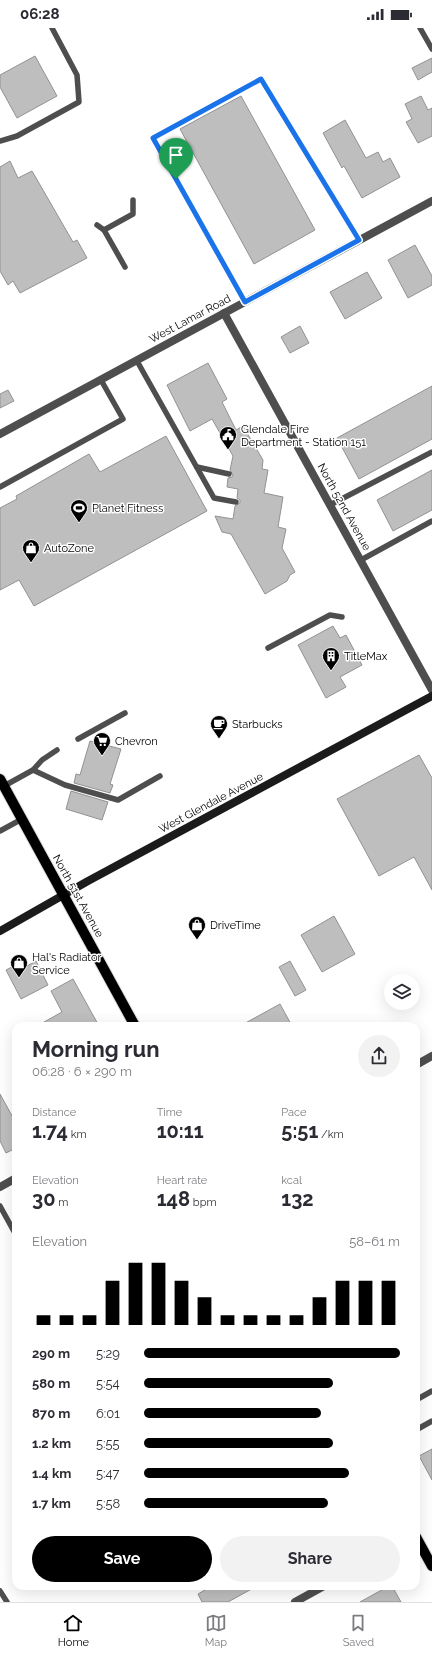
<!DOCTYPE html>
<meta charset="utf-8">
<style>
:root{--surface:#fff;--page:#f2f2f3;--text:#2b2b33;--muted:#7c7c81;--line:#e1e1e2;--accent:#000}
body{margin:0;font-family:Raleway,sans-serif;background:var(--page);color:var(--text);height:100vh;display:flex;flex-direction:column;font-size:15px;white-space:nowrap}
*{box-sizing:border-box;margin:0}
p{font-size:13px;color:var(--muted)}
.icon{flex:none;width:22px;height:22px;fill:none;stroke:currentColor;stroke-width:2;stroke-linecap:round;stroke-linejoin:round}
.map{position:relative;flex:1;overflow:hidden}
.drawer{position:absolute;left:12px;top:994px;width:408px;height:568px;display:flex;flex-direction:column;background:var(--surface);border-radius:12px;box-shadow:0 4px 16px #0002}
.drawer>*{flex:none}
.fabs{position:absolute;left:384px;top:946px;display:grid;gap:8px}
.fabs a{display:grid;place-items:center;width:36px;height:36px;border-radius:50%;background:var(--surface);box-shadow:0 4px 16px #0002;font-size:20px}
.pin{position:absolute;display:grid;place-items:center;width:34px;height:34px;color:#fff;margin:-41px -17px;border-radius:50% 50% 50% 0;rotate:-45deg;box-shadow:0 0 4px #0007}
.pin .icon{rotate:45deg}
.round{display:grid;place-items:center;flex:none;width:42px;height:42px;border-radius:21px;background:var(--page)}
.head{display:flex;align-items:center;justify-content:space-between;height:68px;padding:0 20px}
h1{font-size:22px;font-weight:700;line-height:30px}
.metrics{display:grid;grid-template-columns:repeat(3,1fr);gap:6px;height:68px;padding:4px 20px}
.metrics div{display:grid;align-content:center}
.metrics b{font-size:20px;font-weight:700}
.metrics small{font-size:11px;font-weight:400}
.metrics p{font-size:11px}
.chart{height:112px;padding:8px 20px}
.chart p{display:flex;justify-content:space-between}
.chart svg{width:100%;height:72px;margin-top:4px;stroke:var(--accent);stroke-width:6}
.action{display:flex;gap:8px;margin-top:auto;padding:8px 20px}
.action a{flex:1;height:46px;border-radius:24px;background:var(--accent);color:#fff;font-size:16px;font-weight:700;line-height:46px;text-align:center}
.action a+a{background:var(--page);color:var(--text)}
ul{padding:0 20px;list-style:none;font-size:13px}
li{display:grid;grid-template-columns:64px 48px 1fr;align-items:center;height:30px}
li i{height:10px;border-radius:5px;background:var(--accent)}
.status{display:flex;justify-content:space-between;align-items:center;height:28px;padding:0 20px;background:var(--surface);direction:ltr}
.status svg{height:11px;fill:currentColor}
.dock{display:flex;justify-content:space-around;align-items:center;height:56px;border-top:1px solid var(--line);background:var(--surface);font-size:11px;color:var(--muted)}
.dock a{display:grid;justify-items:center;gap:2px}
.dock .active{color:var(--accent)}
.map>svg:first-child{display:block}
.building{fill:#bebebe;stroke:#929292}
.lines{fill:none;stroke-linecap:round;stroke-linejoin:round}
.primary-casing{stroke:#dbdbdb;stroke-width:12}
.lane{stroke:#4e4e4e;stroke-width:5.5}
.street{stroke:#4e4e4e;stroke-width:8}
.secondary{stroke:#1b1b1b;stroke-width:8}
.primary{stroke:#000;stroke-width:10}
.route-casing{stroke:#fff;stroke-width:8}
.route{stroke:#1a73e8;stroke-width:5}
.labels{text-anchor:middle;dominant-baseline:central;stroke-width:3;stroke-linejoin:round;paint-order:stroke}
.street-label{font-size:11px;fill:#000;stroke:#fff}
.poi-label{font-size:11px;fill:#000;stroke:#fff;text-anchor:start}
</style>
<div class="status"><b>06:28</b><svg viewBox="0 0 49 12"><path d="M0 12V9h3v3zM5 12V6h3v6zM10 12V3h3v9zM15 12V0h3v12zM26 1h20v11H26zM47 4h2v5h-2z"/></svg></div>
<div class="map">
<svg width="432" height="1574" viewBox="0 0 432 1574">
<rect width="100%" height="100%" fill="#fff"/>
<g class="building">
<polygon points="35,28 57,68 17,90 0,59 0,47"/>
<polygon points="432,30 432,44 418,52 412,40"/>
<polygon points="241,68 315,202 254,236 180,101"/>
<polygon points="421,68 428,82 432,80 432,108 418,115 406,94 412,91 405,76"/>
<polygon points="345,92 366,130 378,124 383,134 390,130 400,149 362,170 344,138 342,140 323,105"/>
<polygon points="10,133 18,150 32,143 73,214 77,212 87,230 20,265 13,253 8,257 0,243 0,139"/>
<polygon points="415,217 432,248 432,257 408,270 388,232"/>
<polygon points="367,244 382,270 345,291 330,264"/>
<polygon points="300,298 309,315 290,325 281,309"/>
<polygon points="208,335 227,371 222,374 236,402 243,398 263,432 262,441 268,442 264,465 283,469 278,499 286,501 282,520 295,544 290,547 287,553 265,566 231,506 222,504 215,488 233,491 235,478 240,475 240,472 237,470 238,461 227,459 228,450 232,449 233,447 230,442 233,428 212,391 190,403 167,357"/>
<polygon points="432,358 432,411 359,451 337,410"/>
<polygon points="8,362 14,373 0,380 0,366"/>
<polygon points="166,408 207,483 34,578 19,552 0,562 0,480 17,471 16,468 89,426 100,444"/>
<polygon points="432,442 432,482 393,503 377,472"/>
<polygon points="333,598 340,610 346,607 362,637 340,649 346,659 326,670 298,617"/>
<polygon points="90,713 121,721 110,756 113,757 110,765 74,755 76,746 80,747"/>
<polygon points="419,727 432,750 432,862 414,829 379,848 337,771"/>
<polygon points="71,763 108,774 102,792 66,781"/>
<polygon points="334,888 355,926 322,944 301,907"/>
<polygon points="24,933 27,938 36,933 48,957 21,971 6,942"/>
<polygon points="290,933 306,962 295,968 279,939"/>
<polygon points="73,951 99,998 37,998 62,984 51,963"/>
<polygon points="280,976 292,998 240,998"/>
<polygon points="0,1066 16,1095 16,1120 6,1125 0,1113"/>
<polygon points="432,1421 432,1452 419,1428"/>
<polygon points="212,1558 257,1558 228,1574 202,1574 198,1566"/>
<polygon points="389,1558 392,1558 401,1574 360,1574"/>
</g>
<g class="lines">
<defs>
<g id="primary">
<polyline points="0,751 135,998"/>
<polyline points="416,1509 432,1538"/>
</g>
</defs>
<use href="#primary" class="primary-casing"/>
<g class="lane">
<polyline points="420,0 432,21"/>
<polyline points="0,113 17,108 79,74 77,47 52,0"/>
<polyline points="97,197 104,202"/>
<polyline points="125,239 104,202 133,186 133,172"/>
<polyline points="245,274 153,110 261,51 359,212"/>
<polyline points="137,333 214,470 236,474"/>
<polyline points="197,439 229,446"/>
<polyline points="0,459 123,391 101,352"/>
<polyline points="330,477 432,424"/>
<polyline points="361,532 432,493"/>
<polyline points="268,620 330,587 342,589"/>
<polyline points="78,711 125,685"/>
<polyline points="33,742 65,757 118,772 160,748"/>
<polyline points="4,758 33,742 42,732 57,722"/>
<polyline points="0,803 22,791"/>
<polyline points="0,1178 16,1207"/>
<polyline points="416,1372 432,1363"/>
<polyline points="416,1402 432,1393"/>
<polyline points="0,1563 7,1574"/>
</g>
<g class="street">
<polyline points="224,285 432,662"/>
<polyline points="0,406 432,173"/>
<polyline points="416,1037 432,1028"/>
<polyline points="0,1159 16,1150"/>
<polyline points="295,1574 324,1558"/>
</g>
<polyline class="secondary" points="0,903 88,853 432,668"/>
<use href="#primary" class="primary"/>
</g>
<g class="lines">
<defs>
<polygon id="route" points="261,51 359,212 245,274 153,110"/>
</defs>
<use href="#route" class="route-casing"/>
<use href="#route" class="route"/>
</g>
<defs>
<symbol id="civic-pin" viewBox="-11 -11 22 30"><path d="M0 17L-7.5 6A9.5 9.5 0 1 1 7.5 6Z" fill="#000" stroke="#fff"/><path d="M-.6-6.5H3V-4.5H.6V-3L4-1V1h2V6H-6V1h2V-1L-.6-3ZM-1.2 2.5V6h2.4V2.5Z" fill="#fff"/></symbol>
<symbol id="stadium-pin" viewBox="-11 -11 22 30"><path d="M0 17L-7.5 6A9.5 9.5 0 1 1 7.5 6Z" fill="#000" stroke="#fff"/><path d="M0-5a6.5 5 0 1 0 0 10a6.5 5 0 1 0 0-10ZM-3.5-1.8h7v3.6h-7Z" fill="#fff"/></symbol>
<symbol id="shop-pin" viewBox="-11 -11 22 30"><path d="M0 17L-7.5 6A9.5 9.5 0 1 1 7.5 6Z" fill="#000" stroke="#fff"/><path d="M-5-2.5h2.3a2.7 3.5 0 0 1 5.4 0H5L5.5 6h-11ZM-1.5-2.5h3a1.5 2.3 0 0 0-3 0Z" fill="#fff"/></symbol>
<symbol id="building-pin" viewBox="-11 -11 22 30"><path d="M0 17L-7.5 6A9.5 9.5 0 1 1 7.5 6Z" fill="#000" stroke="#fff"/><path d="M-4-6H4V6H1V3H-1V6H-4ZM-2.5-4.3h1.7v1.8h-1.7ZM.8-4.3h1.7v1.8H.8ZM-2.5-1h1.7V.8h-1.7ZM.8-1h1.7V.8H.8Z" fill="#fff"/></symbol>
<symbol id="cafe-pin" viewBox="-11 -11 22 30"><path d="M0 17L-7.5 6A9.5 9.5 0 1 1 7.5 6Z" fill="#000" stroke="#fff"/><path d="M-5.5-4.5H6V0H3Q3 3.5 0 3.5H-2.5Q-5.5 3.5-5.5 0ZM3-3.2v2h1.7v-2ZM-6 4.5H4V6H-6Z" fill="#fff"/></symbol>
<symbol id="supermarket-pin" viewBox="-11 -11 22 30"><path d="M0 17L-7.5 6A9.5 9.5 0 1 1 7.5 6Z" fill="#000" stroke="#fff"/><path d="M-6-5.5h2.5l.6 2H6L4.5 2H-2.5L-4.4-4H-6ZM-1.5 3.2a1.3 1.3 0 1 0 .1 0ZM3 3.2a1.3 1.3 0 1 0 .1 0Z" fill="#fff"/></symbol>
</defs>
<g fill-rule="evenodd">
<use href="#civic-pin" x="218" y="397" width="20" height="27"/>
<use href="#stadium-pin" x="69" y="470" width="20" height="27"/>
<use href="#shop-pin" x="21" y="510" width="20" height="27"/>
<use href="#building-pin" x="321" y="618" width="20" height="27"/>
<use href="#cafe-pin" x="209" y="686" width="20" height="27"/>
<use href="#supermarket-pin" x="92" y="703" width="20" height="27"/>
<use href="#shop-pin" x="187" y="887" width="20" height="27"/>
<use href="#shop-pin" x="9" y="925" width="20" height="27"/>
</g>
<g class="labels">
<g class="street-label">
<text transform="translate(190 291) rotate(-28)">West Lamar Road</text>
<text transform="translate(344 479) rotate(61)">North 52nd Avenue</text>
<text transform="translate(211 775) rotate(-28)">West Glendale Avenue</text>
<text transform="translate(78 868) rotate(61)">North 51st Avenue</text>
</g>
<g class="poi-label">
<text x="241" y="401">Glendale Fire<tspan x="241" dy="13">Department - Station 151</tspan></text>
<text x="92" y="480">Planet Fitness</text>
<text x="44" y="520">AutoZone</text>
<text x="344" y="628">TitleMax</text>
<text x="232" y="696">Starbucks</text>
<text x="115" y="713">Chevron</text>
<text x="210" y="897">DriveTime</text>
<text x="32" y="929">Hal's Radiator<tspan x="32" dy="13">Service</tspan></text>
</g>
</g>
</svg>
<div class="fabs">
<a><svg class="icon" aria-label="layers" viewBox="0 0 24 24"><path d="M12 4l9 5-9 5-9-5zM3 14l9 5 9-5"/></svg></a>
</div>
<div class="pin" style="left:176px;top:151px;background:#1e9e55"><svg class="icon" aria-label="arrive" viewBox="0 0 24 24"><path d="M6 21V4h12l-3 4 3 4H6"/></svg></div>
<section class="drawer">
<div class="head"><div><h1>Morning run</h1><p>06:28 · 6 × 290 m</p></div><a class="round"><svg class="icon" aria-label="share" viewBox="0 0 24 24"><path d="M12 15V3M7 8l5-5 5 5M5 13v7h14v-7"/></svg></a></div>
<div class="metrics">
<div><p>Distance</p><b>1.74<small> km</small></b></div>
<div><p>Time</p><b>10:11</b></div>
<div><p>Pace</p><b>5:51<small> /km</small></b></div>
</div>
<div class="metrics">
<div><p>Elevation</p><b>30<small> m</small></b></div>
<div><p>Heart rate</p><b>148<small> bpm</small></b></div>
<div><p>kcal</p><b>132</b></div>
</div>
<div class="chart"><p><span>Elevation</span>58–61 m</p>
<svg viewBox="0 0 160 44" preserveAspectRatio="none"><path d="M5 44V38M15 44V38M25 44V38M35 44V17M45 44V6M55 44V6M65 44V17M75 44V27M85 44V38M95 44V38M105 44V38M115 44V38M125 44V27M135 44V17M145 44V17M155 44V17"/></svg>
</div>
<ul>
<li><b>290 m</b>5:29<i style="width:100%"></i></li>
<li><b>580 m</b>5:54<i style="width:74%"></i></li>
<li><b>870 m</b>6:01<i style="width:69%"></i></li>
<li><b>1.2 km</b>5:55<i style="width:74%"></i></li>
<li><b>1.4 km</b>5:47<i style="width:80%"></i></li>
<li><b>1.7 km</b>5:58<i style="width:72%"></i></li>
</ul>
<div class="action"><a>Save</a><a>Share</a></div>
</section>
</div>
<nav class="dock">
<a class="active"><svg class="icon" aria-label="home" viewBox="0 0 24 24"><path d="M3 11l9-7 9 7M6 9v11h12V9"/></svg>Home</a>
<a><svg class="icon" aria-label="map" viewBox="0 0 24 24"><path d="M3 6l6-2 6 2 6-2v14l-6 2-6-2-6 2zM9 4v14M15 6v14"/></svg>Map</a>
<a><svg class="icon" aria-label="saved" viewBox="0 0 24 24"><path d="M7 4h10v16l-5-4-5 4z"/></svg>Saved</a>
</nav>
